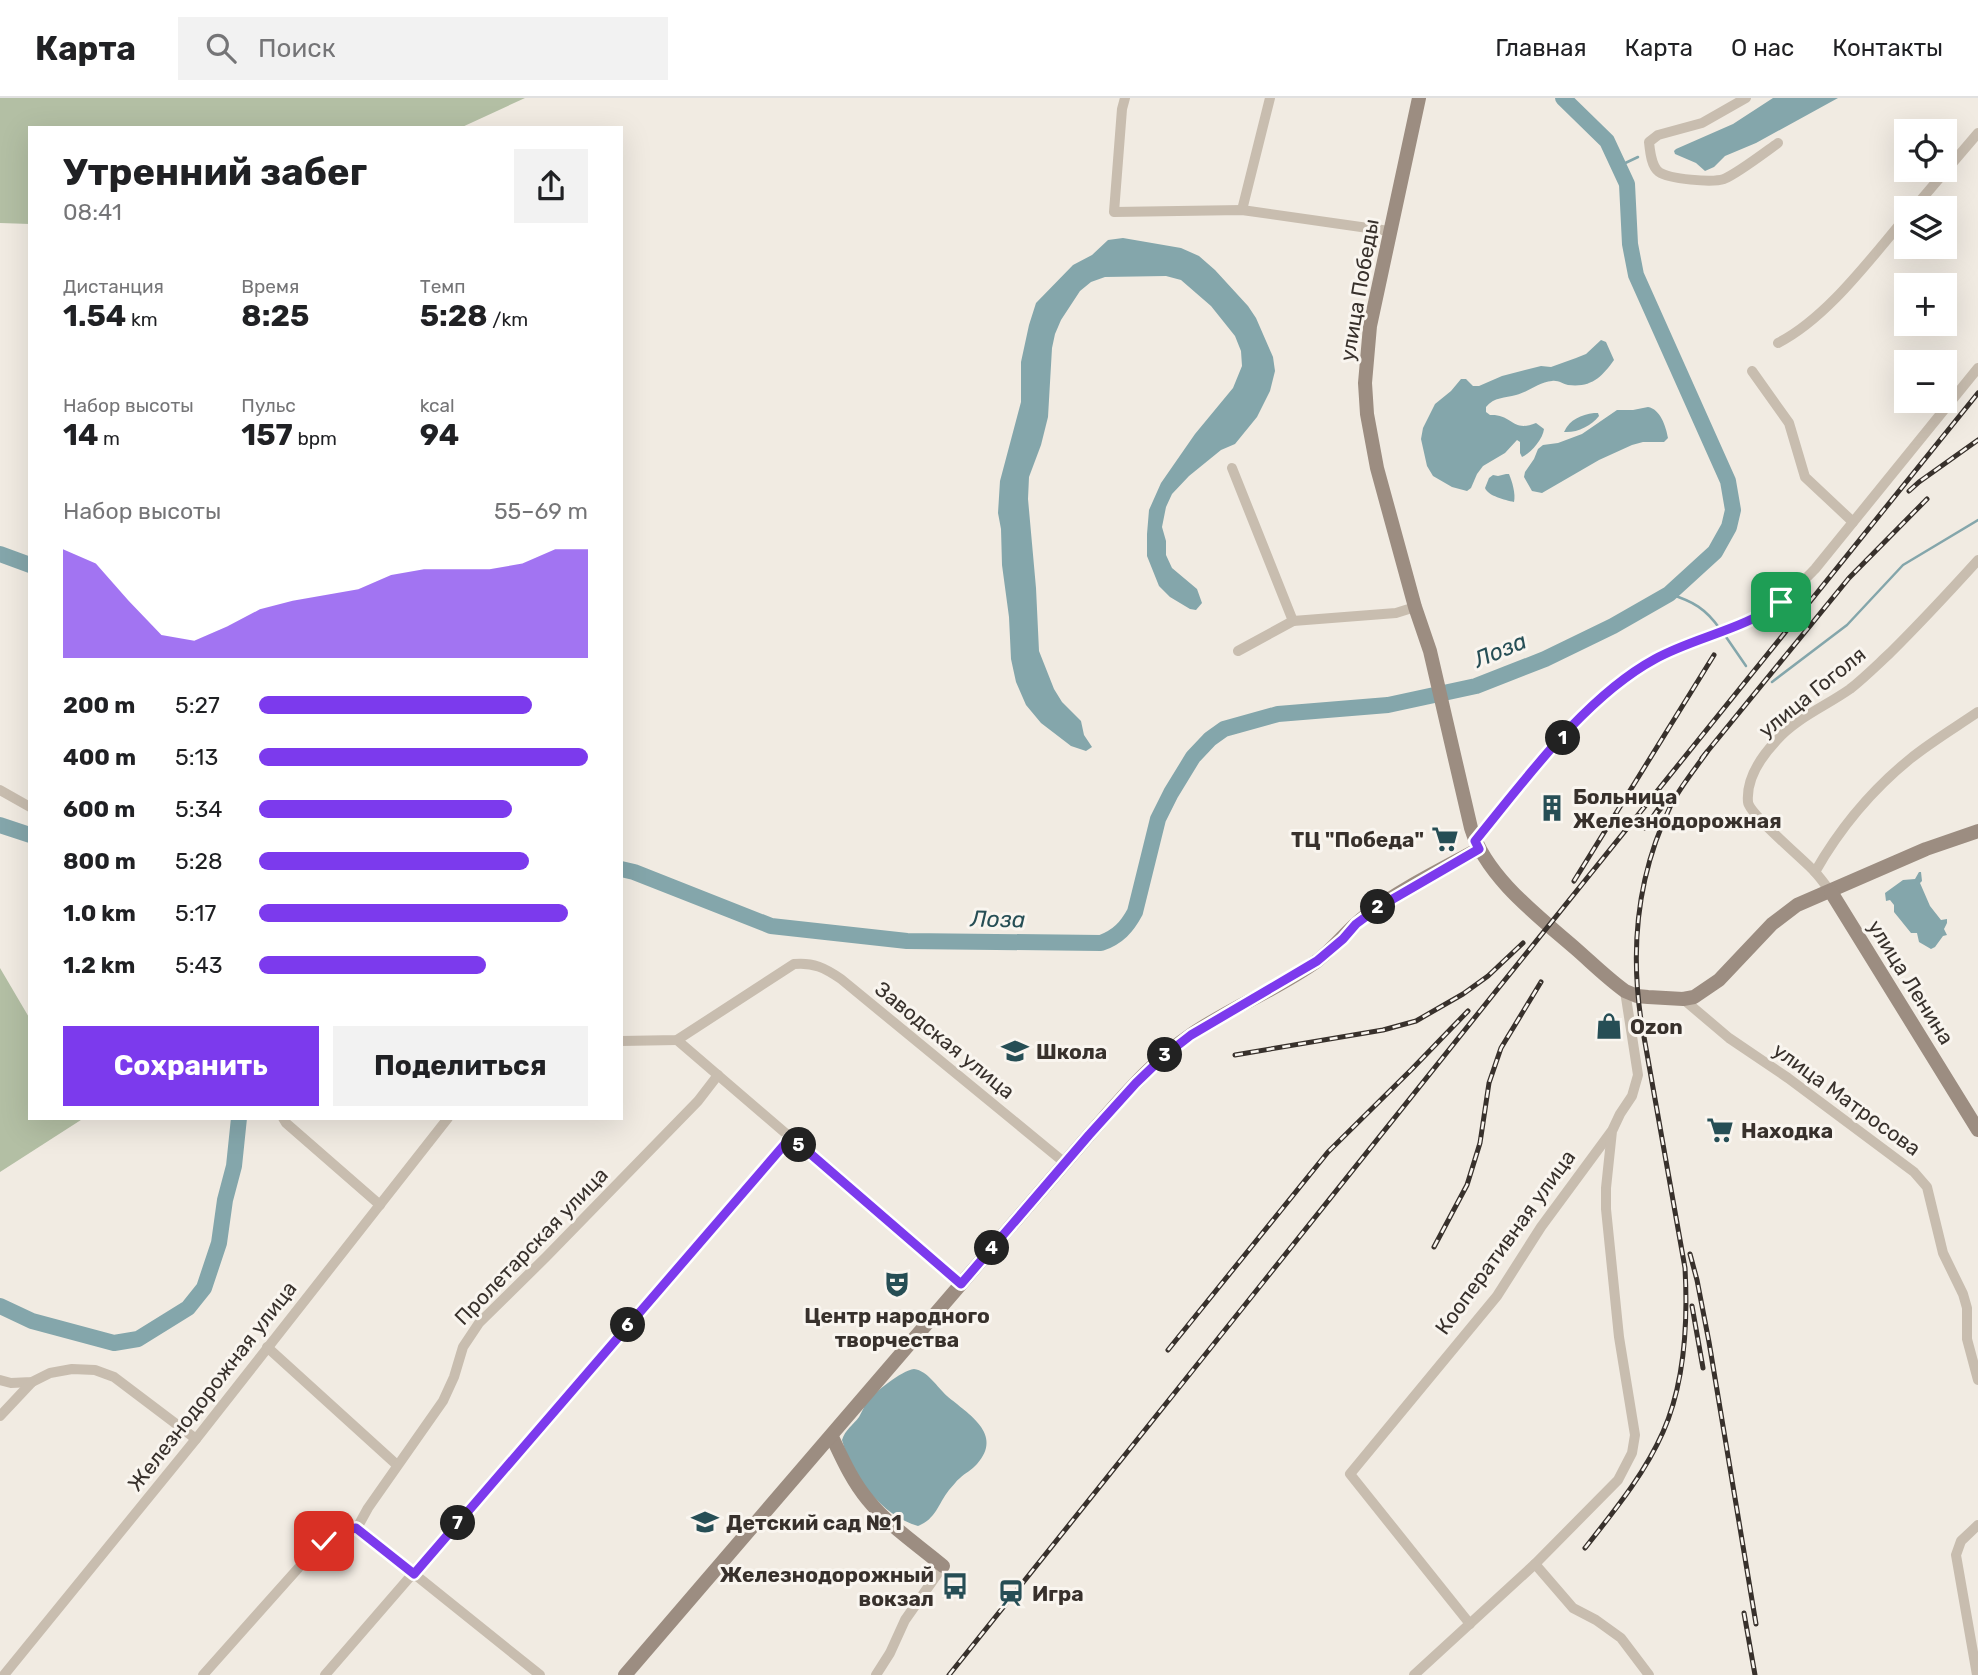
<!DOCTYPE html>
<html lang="ru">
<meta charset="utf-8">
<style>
:root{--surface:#fff;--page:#f2f2f2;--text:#202124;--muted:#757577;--line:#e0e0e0;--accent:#7c3aed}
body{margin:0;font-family:Rubik,sans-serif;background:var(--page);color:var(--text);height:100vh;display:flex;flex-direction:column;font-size:26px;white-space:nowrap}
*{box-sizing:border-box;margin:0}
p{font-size:23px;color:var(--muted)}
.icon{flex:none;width:38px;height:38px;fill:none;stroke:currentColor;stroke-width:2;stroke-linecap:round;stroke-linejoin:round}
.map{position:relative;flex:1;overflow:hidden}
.panel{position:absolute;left:28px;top:28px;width:595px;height:994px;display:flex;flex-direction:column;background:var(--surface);border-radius:0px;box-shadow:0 7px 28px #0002}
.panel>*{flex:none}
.tools{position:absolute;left:1894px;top:21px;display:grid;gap:14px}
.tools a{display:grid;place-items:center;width:63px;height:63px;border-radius:0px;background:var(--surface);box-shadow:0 7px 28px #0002;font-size:35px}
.pin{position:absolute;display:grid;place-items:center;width:60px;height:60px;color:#fff;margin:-30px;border-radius:14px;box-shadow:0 4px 10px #0006}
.km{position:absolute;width:35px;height:35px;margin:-18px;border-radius:50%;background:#222;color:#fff;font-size:19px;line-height:35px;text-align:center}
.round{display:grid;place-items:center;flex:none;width:74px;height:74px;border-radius:0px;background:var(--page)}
.headline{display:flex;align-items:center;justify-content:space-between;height:119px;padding:0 35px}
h1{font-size:38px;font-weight:700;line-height:52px}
.figures{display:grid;grid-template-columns:repeat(3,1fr);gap:10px;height:119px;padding:7px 35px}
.figures div{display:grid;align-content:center}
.figures b{font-size:30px;font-weight:700}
.figures small{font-size:19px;font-weight:400}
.figures p{font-size:19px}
.chart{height:196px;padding:14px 35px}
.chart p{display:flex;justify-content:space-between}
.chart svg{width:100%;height:126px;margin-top:7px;fill:var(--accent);opacity:.7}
.action{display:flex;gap:14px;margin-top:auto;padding:14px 35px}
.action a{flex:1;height:80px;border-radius:0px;background:var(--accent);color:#fff;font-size:28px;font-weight:700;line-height:80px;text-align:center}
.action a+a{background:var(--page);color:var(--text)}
ul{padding:0 35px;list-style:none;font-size:23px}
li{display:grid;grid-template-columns:112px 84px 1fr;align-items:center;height:52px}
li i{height:18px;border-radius:9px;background:var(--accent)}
header{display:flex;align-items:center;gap:42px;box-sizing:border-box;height:98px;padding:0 35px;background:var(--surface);border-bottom:2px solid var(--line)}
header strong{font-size:33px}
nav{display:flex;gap:38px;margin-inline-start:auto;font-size:24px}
.search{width:490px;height:63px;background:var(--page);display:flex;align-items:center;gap:18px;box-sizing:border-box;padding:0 24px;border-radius:0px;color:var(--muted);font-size:26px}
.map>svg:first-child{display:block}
.green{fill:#b3bfa4}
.water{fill:#84a6ab}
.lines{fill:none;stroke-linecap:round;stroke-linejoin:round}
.stream{stroke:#84a6ab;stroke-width:2.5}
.river{stroke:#84a6ab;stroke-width:16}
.street{stroke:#c8bdaf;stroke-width:10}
.secondary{stroke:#9c8d81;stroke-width:14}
.rail-casing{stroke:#38312c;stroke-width:5}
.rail{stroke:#f9f5ef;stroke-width:2.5;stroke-dasharray:8;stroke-linecap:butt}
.route-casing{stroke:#fff;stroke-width:14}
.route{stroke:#7c3aed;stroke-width:9}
.labels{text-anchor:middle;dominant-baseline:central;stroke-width:6;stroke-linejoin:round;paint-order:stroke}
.street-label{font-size:21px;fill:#38312c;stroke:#f9f5ef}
.poi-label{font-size:21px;font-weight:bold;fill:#38312c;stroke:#f9f5ef;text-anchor:start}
.water-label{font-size:23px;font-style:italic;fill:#264e55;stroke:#f9f5ef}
</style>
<header>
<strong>Карта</strong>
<div class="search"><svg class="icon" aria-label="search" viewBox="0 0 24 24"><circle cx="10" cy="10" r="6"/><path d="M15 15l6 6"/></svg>Поиск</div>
<nav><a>Главная</a><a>Карта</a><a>О нас</a><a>Контакты</a></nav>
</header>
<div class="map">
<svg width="1978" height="1577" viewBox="0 0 1978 1577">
<rect width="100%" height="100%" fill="#f1ebe2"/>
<g class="green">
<polygon points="0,0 525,0 460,30 30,30 30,126 0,125"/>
<polygon points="0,870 30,921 30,1020 84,1020 0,1074"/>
</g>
<g class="water">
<polygon points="1773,0 1838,0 1756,45 1725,58 1714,69 1705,73 1696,65 1675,56 1674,53 1676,51 1733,26"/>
<polygon points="1123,140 1181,150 1199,158 1215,172 1248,208 1256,220 1273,259 1275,273 1270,293 1257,319 1235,346 1221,352 1189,378 1172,396 1166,409 1162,429 1166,443 1166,457 1172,470 1197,491 1202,505 1196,512 1190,511 1170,499 1159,488 1147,458 1147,436 1149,412 1161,385 1195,336 1233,290 1242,268 1241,253 1235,238 1211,208 1181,182 1166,178 1105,179 1091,184 1080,193 1061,222 1055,236 1052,250 1048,319 1041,347 1029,379 1028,401 1036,490 1039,553 1054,591 1062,604 1081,623 1084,637 1092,649 1086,653 1071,648 1041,625 1026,607 1016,584 1011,561 1009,519 1002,467 1001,431 998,415 1000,383 1021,304 1021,264 1029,227 1036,205 1073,167 1092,157 1108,142"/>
<path d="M1601,242L1606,244L1614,262C1602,279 1591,290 1568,287C1563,286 1558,282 1552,283C1539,284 1529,294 1516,297C1505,300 1494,299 1486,309V314L1490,317C1513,316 1512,335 1536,325L1544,331C1543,341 1531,355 1522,359L1520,355V344L1517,342L1505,355L1483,368L1477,376L1471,390L1467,393L1452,389L1433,378L1427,368L1421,341L1423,330L1435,306L1451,293L1461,281H1466L1473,288H1479L1502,278L1541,268L1551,269L1576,260L1586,256Z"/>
<path d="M1648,309C1660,311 1666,328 1668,340L1664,344H1643L1632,347L1599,362L1542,395L1532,393L1524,379L1525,374L1534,361L1538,351L1543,347L1558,345L1582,336L1617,312H1633Z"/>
<path d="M1594,315H1598L1599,318C1591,328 1577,335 1564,334C1570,321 1581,317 1594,315Z"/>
<path d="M1506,376H1509C1512,383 1516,396 1514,404C1505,402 1488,398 1485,390L1489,380L1493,377L1498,378Z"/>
<polygon points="1919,774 1921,774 1922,783 1920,785 1930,808 1941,822 1947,821 1947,825 1944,831 1947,837 1943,838 1935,849 1931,851 1919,844 1917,835 1911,835 1894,814 1894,807 1890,802 1886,803 1885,795 1903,782 1915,781"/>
<path d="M914,1271C928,1273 937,1289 947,1298C968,1316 1004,1336 977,1366C972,1372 965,1375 960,1380C956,1383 953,1388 949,1392C938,1406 936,1421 918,1428C882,1418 851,1377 842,1342C845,1332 853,1327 859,1319C862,1314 864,1308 867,1304C876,1293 901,1273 914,1271Z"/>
</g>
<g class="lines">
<g class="stream">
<polyline points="1619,68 1638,59"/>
<path d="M1669,496C1693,503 1706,511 1720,531"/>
<polyline points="1724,536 1746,568"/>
<polyline points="1772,584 1847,527 1903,467 1978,422"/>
</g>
<g class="river">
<polyline points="0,456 30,467"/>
<polyline points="0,727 30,737"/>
<path d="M621,771L634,774L771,828L907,843L1101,845C1118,839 1127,829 1135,814L1158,721L1171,695L1193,659L1210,641L1224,631L1278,616L1388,607L1476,588L1545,561L1613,528L1669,496L1715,454L1729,429L1733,412L1728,383L1636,177L1630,146L1627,86L1607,43L1563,0"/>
<polyline points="0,1208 32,1223 114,1245 138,1241 188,1210 204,1190 219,1145 225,1102 234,1068 239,1020"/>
</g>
<g class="street">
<polyline points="1125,0 1122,11 1114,114 1242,112 1389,133"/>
<path d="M1746,0L1702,25L1658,37L1649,44C1650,53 1651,68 1659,74C1669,81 1712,85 1724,81C1738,75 1764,55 1778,45"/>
<polyline points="1914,110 1978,35"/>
<polyline points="1242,112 1270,0"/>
<path d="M1778,245C1827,220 1870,161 1906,119"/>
<polyline points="1752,273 1789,325 1805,379 1853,424"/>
<polyline points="1232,370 1293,523"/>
<polyline points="1238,553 1293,523 1396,515 1415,509"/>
<polyline points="0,692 30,709"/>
<path d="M1475,743C1528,679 1579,610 1650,564C1686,541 1731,536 1767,514C1785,503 1800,486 1815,471L1978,270"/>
<path d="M1815,774C1840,730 1872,692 1910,661C1931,644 1956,629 1978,614"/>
<path d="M1831,794C1825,787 1820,779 1814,773C1803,761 1749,716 1748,704C1746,681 1761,659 1776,643C1796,620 1826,608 1850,591C1864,580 1877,567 1890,555C1920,525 1949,494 1978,462"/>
<polyline points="1683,901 1729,940 1788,980 1914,1074 1927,1089 1943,1155 1963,1196 1967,1210 1967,1241 1978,1282"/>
<polyline points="677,942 961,1186"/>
<path d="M621,943L677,942L794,866C813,864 825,870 841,881L1065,1065"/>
<polyline points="283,1020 286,1025 380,1107"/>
<polyline points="267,1249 397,1367"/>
<polyline points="0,1282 11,1285 32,1284 50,1275 72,1271 95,1272 114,1279 196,1341"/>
<polyline points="0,1318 32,1284"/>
<polyline points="357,1430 540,1577"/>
<polyline points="1535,1466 1573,1510 1596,1522 1621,1540 1649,1577"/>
<polyline points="1470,1526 1350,1376 1497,1198 1541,1129 1611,1034"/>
<polyline points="4,1577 196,1341 448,1020"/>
<path d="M203,1577L310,1457C324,1443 337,1434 357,1430L368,1410L443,1303L454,1279L463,1249L479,1225L546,1159L698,1003L718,977"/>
<polyline points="325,1577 791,1039"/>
<polyline points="876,1577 890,1555 905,1522 943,1468"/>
<polyline points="1414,1577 1535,1466 1618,1382 1632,1355 1635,1337 1619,1239 1606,1111 1606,1090 1612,1033 1620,1016 1632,998 1638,977 1625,893"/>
<polyline points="1977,1577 1956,1457 1961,1443 1978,1427"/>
</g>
<g class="secondary">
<path d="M1419,0L1370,228L1365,285L1367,316L1377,370L1415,509L1430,553L1471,730C1486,779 1538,818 1576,851C1592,865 1607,880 1625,893L1637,898L1648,899L1683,901L1694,899L1719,882L1772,826L1797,807L1926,751L1978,733"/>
<polyline points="1831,794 1978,1032"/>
<path d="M832,1339C842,1360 852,1383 868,1402C888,1427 918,1447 943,1468"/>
<path d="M625,1577L1089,1037C1121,1001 1152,963 1192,936C1232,909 1278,891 1317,863C1334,850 1347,832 1364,819C1399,792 1440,772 1479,751"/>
</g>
<defs>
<g id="rail">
<polyline points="1909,393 1919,384 1978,342"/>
<polyline points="1702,660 1849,480 1927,401"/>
<polyline points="1667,703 1645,730 1668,697"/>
<polyline points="1574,783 1714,557"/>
<polyline points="1235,957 1383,932 1416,923 1463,896 1488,878 1523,845"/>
<polyline points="1434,1149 1467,1087 1480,1045 1489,985 1501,950 1541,884"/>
<polyline points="1690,1156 1697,1182 1709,1244 1756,1526"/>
<polyline points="1692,1208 1703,1270"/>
<polyline points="1168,1252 1328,1054 1411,972 1468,913"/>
<path d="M1585,1450C1614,1413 1644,1377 1663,1334C1685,1284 1688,1224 1685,1170L1641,922C1630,848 1638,775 1671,707C1680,689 1695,671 1707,654"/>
<polyline points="1744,1515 1755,1577"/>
<polyline points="949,1577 1492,898 1978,295"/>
</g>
</defs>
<use href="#rail" class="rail-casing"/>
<use href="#rail" class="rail"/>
</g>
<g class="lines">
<defs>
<path id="route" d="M324,1443L339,1434L356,1430L414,1476L791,1039L961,1186L1089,1037L1136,985L1164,958L1191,937L1317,863L1343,841L1356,826L1379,809L1479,751L1475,743C1525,682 1585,599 1655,561C1695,539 1743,532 1781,504"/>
</defs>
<use href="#route" class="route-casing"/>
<use href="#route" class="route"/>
</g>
<defs>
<symbol id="building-bare" viewBox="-9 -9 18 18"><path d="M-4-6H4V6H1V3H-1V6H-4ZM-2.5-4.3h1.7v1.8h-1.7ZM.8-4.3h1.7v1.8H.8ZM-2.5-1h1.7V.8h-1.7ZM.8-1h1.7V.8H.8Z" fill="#264e55" stroke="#f9f5ef" stroke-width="2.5" paint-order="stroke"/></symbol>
<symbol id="supermarket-bare" viewBox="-9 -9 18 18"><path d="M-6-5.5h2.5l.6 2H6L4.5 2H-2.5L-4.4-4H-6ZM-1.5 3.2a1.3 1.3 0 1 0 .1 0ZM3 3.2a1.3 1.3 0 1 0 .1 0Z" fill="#264e55" stroke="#f9f5ef" stroke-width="2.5" paint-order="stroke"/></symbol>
<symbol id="shop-bare" viewBox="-9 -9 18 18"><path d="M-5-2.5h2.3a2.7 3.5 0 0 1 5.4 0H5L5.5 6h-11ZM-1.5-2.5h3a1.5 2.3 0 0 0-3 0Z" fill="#264e55" stroke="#f9f5ef" stroke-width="2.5" paint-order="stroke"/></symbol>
<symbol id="school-bare" viewBox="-9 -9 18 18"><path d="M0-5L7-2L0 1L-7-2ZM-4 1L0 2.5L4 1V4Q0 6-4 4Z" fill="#264e55" stroke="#f9f5ef" stroke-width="2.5" paint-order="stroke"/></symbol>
<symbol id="theatre-bare" viewBox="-9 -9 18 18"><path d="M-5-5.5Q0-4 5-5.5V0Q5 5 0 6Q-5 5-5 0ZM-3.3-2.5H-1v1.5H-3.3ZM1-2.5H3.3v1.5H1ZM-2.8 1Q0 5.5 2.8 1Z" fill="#264e55" stroke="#f9f5ef" stroke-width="2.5" paint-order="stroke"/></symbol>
<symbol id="bus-bare" viewBox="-9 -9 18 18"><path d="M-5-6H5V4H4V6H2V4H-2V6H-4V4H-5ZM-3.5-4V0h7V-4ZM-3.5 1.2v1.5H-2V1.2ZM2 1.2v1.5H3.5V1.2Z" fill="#264e55" stroke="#f9f5ef" stroke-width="2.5" paint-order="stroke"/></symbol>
<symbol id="station-bare" viewBox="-9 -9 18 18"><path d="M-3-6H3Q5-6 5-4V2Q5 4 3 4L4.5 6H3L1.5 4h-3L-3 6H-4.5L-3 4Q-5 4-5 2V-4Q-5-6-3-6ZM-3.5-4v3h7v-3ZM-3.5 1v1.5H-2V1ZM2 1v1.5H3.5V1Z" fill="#264e55" stroke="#f9f5ef" stroke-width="2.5" paint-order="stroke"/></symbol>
</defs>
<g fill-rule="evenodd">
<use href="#building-bare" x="1533" y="691" width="38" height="38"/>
<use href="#supermarket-bare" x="1426" y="722" width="38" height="38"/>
<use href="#shop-bare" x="1590" y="909" width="38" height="38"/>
<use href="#school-bare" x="996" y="934" width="38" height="38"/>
<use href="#supermarket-bare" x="1701" y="1013" width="38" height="38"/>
<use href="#theatre-bare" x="878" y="1167" width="38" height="38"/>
<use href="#school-bare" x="686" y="1405" width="38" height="38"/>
<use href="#bus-bare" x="936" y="1469" width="38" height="38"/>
<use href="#station-bare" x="992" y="1476" width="38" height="38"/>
</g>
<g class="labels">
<g class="street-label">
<text transform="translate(1359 192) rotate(-80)">улица Победы</text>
<text transform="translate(1812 594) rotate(-39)">улица Гоголя</text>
<text transform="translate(1911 884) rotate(58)">улица Ленина</text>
<text transform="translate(945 942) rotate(39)">Заводская улица</text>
<text transform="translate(1847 1001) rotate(36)">улица Матросова</text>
<text transform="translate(1505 1144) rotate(-54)">Кооперативная улица</text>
<text transform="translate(531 1148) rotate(-46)">Пролетарская улица</text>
<text transform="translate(212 1288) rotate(-52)">Железнодорожная улица</text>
</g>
<g class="poi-label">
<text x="1573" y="698">Больница<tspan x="1573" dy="24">Железнодорожная</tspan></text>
<text x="1424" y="741" text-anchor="end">ТЦ "Победа"</text>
<text x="1630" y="928">Ozon</text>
<text x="1036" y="953">Школа</text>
<text x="1741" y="1032">Находка</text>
<text x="897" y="1217" text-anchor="middle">Центр народного<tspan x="897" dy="24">творчества</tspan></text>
<text x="726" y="1424">Детский сад №1</text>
<text x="934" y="1476" text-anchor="end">Железнодорожный<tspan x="934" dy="24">вокзал</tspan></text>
<text x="1032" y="1495">Игра</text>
</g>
<g class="water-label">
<text transform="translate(1500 552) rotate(-23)">Лоза</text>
<text transform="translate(998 821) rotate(1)">Лоза</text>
</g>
</g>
</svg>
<div class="tools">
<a><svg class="icon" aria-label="locate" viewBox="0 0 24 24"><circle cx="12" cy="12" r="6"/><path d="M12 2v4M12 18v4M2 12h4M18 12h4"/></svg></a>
<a><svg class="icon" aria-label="layers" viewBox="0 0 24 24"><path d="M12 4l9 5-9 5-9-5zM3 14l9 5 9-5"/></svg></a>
<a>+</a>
<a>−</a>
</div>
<div class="pin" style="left:1781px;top:504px;background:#1e9e55"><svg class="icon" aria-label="arrive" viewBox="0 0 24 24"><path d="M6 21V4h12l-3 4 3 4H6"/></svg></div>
<div class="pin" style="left:324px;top:1443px;background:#d93025"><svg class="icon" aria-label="check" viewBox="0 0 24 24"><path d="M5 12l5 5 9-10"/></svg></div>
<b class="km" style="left:1563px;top:640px">1</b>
<b class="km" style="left:1378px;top:809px">2</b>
<b class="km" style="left:1165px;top:957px">3</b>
<b class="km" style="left:992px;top:1150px">4</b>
<b class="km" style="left:799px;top:1047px">5</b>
<b class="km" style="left:628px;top:1227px">6</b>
<b class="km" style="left:458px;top:1425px">7</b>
<section class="panel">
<div class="headline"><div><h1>Утренний забег</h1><p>08:41</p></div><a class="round"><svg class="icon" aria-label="share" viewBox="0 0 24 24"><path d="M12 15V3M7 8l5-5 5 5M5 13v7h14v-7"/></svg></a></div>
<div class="figures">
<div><p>Дистанция</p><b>1.54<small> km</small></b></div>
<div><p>Время</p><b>8:25</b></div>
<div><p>Темп</p><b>5:28<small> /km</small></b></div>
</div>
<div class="figures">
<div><p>Набор высоты</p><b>14<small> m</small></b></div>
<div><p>Пульс</p><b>157<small> bpm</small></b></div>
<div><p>kcal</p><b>94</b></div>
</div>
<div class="chart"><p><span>Набор высоты</span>55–69 m</p>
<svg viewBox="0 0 160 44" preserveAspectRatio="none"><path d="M0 44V6L10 11L20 24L30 36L40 38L50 33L60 27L70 24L80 22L90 20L100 15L110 13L120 13L130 13L140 11L150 6L160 6V44z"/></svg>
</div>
<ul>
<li><b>200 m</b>5:27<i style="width:83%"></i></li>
<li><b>400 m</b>5:13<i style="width:100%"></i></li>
<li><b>600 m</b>5:34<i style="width:77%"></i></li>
<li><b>800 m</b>5:28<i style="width:82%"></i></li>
<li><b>1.0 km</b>5:17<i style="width:94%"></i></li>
<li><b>1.2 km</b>5:43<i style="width:69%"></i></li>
</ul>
<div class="action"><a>Сохранить</a><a>Поделиться</a></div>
</section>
</div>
